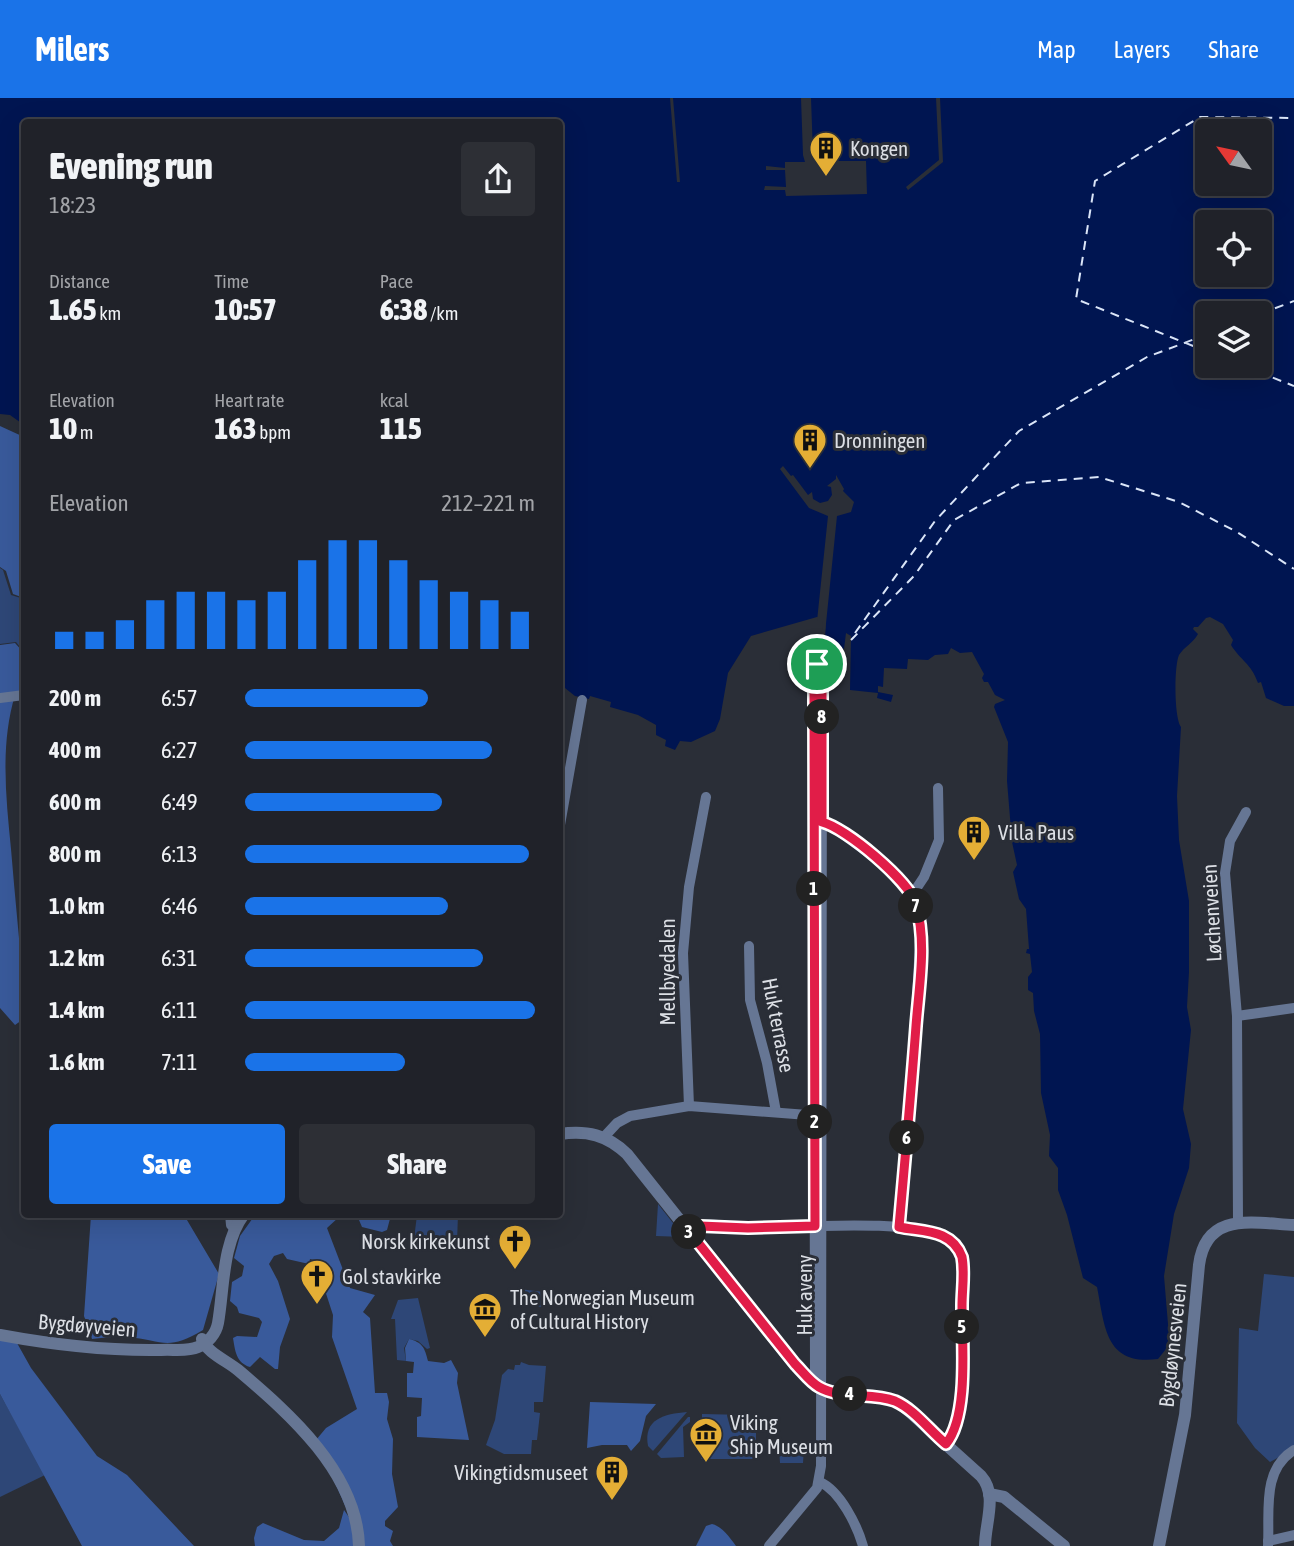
<!DOCTYPE html>
<meta charset="utf-8">
<style>
:root{--surface:#202229;--page:#2d2f35;--text:#f1f3f6;--muted:#a2a4a8;--line:#3d3f46;--accent:#1a73e8}
body{margin:0;font-family:"Asap Condensed",sans-serif;background:var(--page);color:var(--text);height:100vh;display:flex;flex-direction:column;font-size:26px;white-space:nowrap}
*{box-sizing:border-box;margin:0}
p{font-size:23px;color:var(--muted)}
.icon{flex:none;width:38px;height:38px;fill:none;stroke:currentColor;stroke-width:2;stroke-linecap:round;stroke-linejoin:round}
.map{position:relative;flex:1;overflow:hidden}
.panel{position:absolute;left:21px;top:21px;width:542px;height:1099px;display:flex;flex-direction:column;background:var(--surface);border-radius:7px;box-shadow:0 7px 28px #0002,0 0 0 2px var(--line)}
.panel>*{flex:none}
.needle{width:46px;rotate:303deg}
.tools{position:absolute;left:1195px;top:21px;display:grid;gap:14px}
.tools a{display:grid;place-items:center;width:77px;height:77px;border-radius:7px;background:var(--surface);box-shadow:0 7px 28px #0002,0 0 0 2px var(--line);font-size:35px}
.pin{position:absolute;display:grid;place-items:center;width:60px;height:60px;color:#fff;margin:-30px;border:4px solid #fff;border-radius:50%;box-shadow:0 2px 7px #0007}
.km{position:absolute;width:35px;height:35px;margin:-18px;border-radius:50%;background:#222;color:#fff;font-size:19px;line-height:35px;text-align:center}
.round{display:grid;place-items:center;flex:none;width:74px;height:74px;border-radius:7px;background:var(--page)}
.head{display:flex;align-items:center;justify-content:space-between;height:119px;padding:0 28px}
h1{font-size:38px;font-weight:800;line-height:52px}
.figures{display:grid;grid-template-columns:repeat(3,1fr);gap:10px;height:119px;padding:7px 28px}
.figures div{display:grid;align-content:center}
.figures b{font-size:30px;font-weight:800}
.figures small{font-size:19px;font-weight:400}
.figures p{font-size:19px}
.chart{height:196px;padding:14px 28px}
.chart p{display:flex;justify-content:space-between}
.chart svg{width:100%;height:126px;margin-top:7px;stroke:var(--accent);stroke-width:6}
.button{display:flex;gap:14px;margin-top:auto;padding:14px 28px}
.button a{flex:1;height:80px;border-radius:7px;background:var(--accent);color:#fff;font-size:28px;font-weight:800;line-height:80px;text-align:center}
.button a+a{background:var(--page);color:var(--text)}
ul{padding:0 28px;list-style:none;font-size:23px}
li{display:grid;grid-template-columns:112px 84px 1fr;align-items:center;height:52px}
li i{height:18px;border-radius:9px;background:var(--accent)}
header{display:flex;align-items:center;gap:42px;box-sizing:border-box;height:98px;padding:0 35px;background:var(--accent);color:#fff}
header strong{font-size:33px}
nav{display:flex;gap:38px;margin-inline-start:auto;font-size:24px}
.map>svg:first-child{display:block}
.green{fill:#2e4777}
.forest{fill:#395a9b}
.water{fill:#001551;fill-rule:evenodd}
.pier{fill:#2a2e37}
.lines{fill:none;stroke-linecap:round;stroke-linejoin:round}
.ferry{stroke:#dae5f8;stroke-width:2;stroke-dasharray:9 7;stroke-linecap:butt}
.minor{stroke:#667694;stroke-width:10}
.tertiary{stroke:#667694;stroke-width:12}
.route-casing{stroke:#fff;stroke-width:14}
.route{stroke:#e11d48;stroke-width:9}
.labels{text-anchor:middle;dominant-baseline:central;stroke-width:6;stroke-linejoin:round;paint-order:stroke}
.poi-label{font-size:21px;fill:#dcdfe5;stroke:#2a2e37;text-anchor:start}
.street-label{font-size:21px;fill:#dcdfe5;stroke:#2a2e37}
</style>
<header>
<strong>Milers</strong>
<nav><a>Map</a><a>Layers</a><a>Share</a></nav>
</header>
<div class="map">
<svg width="1294" height="1448" viewBox="0 0 1294 1448">
<rect width="100%" height="100%" fill="#2a2e37"/>
<g class="green">
<polygon points="0,470 3,472 11,497 24,501 24,554 16,544 0,546"/>
<polygon points="658,1106 684,1139 656,1138"/>
<polygon points="417,1117 458,1117 457,1144 414,1141"/>
<polygon points="1264,1176 1294,1179 1294,1351 1270,1364 1255,1350 1237,1325 1239,1230 1258,1233"/>
<polygon points="519,1191 544,1194 542,1209 517,1206"/>
<polygon points="418,1200 430,1250 427,1251 418,1243 409,1241 404,1250 406,1263 397,1262 395,1221 391,1221 398,1202"/>
<polygon points="521,1264 529,1267 546,1268 543,1304 534,1304 534,1314 540,1315 537,1342 532,1342 531,1356 504,1356 486,1347 495,1322 502,1277 508,1271 514,1272 515,1267 520,1267"/>
<polygon points="0,1296 45,1377 0,1399"/>
<path d="M687,1314L653,1353L648,1348C643,1321 664,1316 687,1314Z"/>
<polygon points="702,1316 748,1317 747,1333 756,1333 756,1344 747,1344 747,1347 759,1348 759,1358 757,1361 701,1361"/>
<polygon points="688,1319 690,1319 690,1324 683,1329 684,1359 661,1360 657,1356"/>
<polygon points="779,1348 804,1348 803,1365 780,1365"/>
</g>
<g class="forest">
<polygon points="0,328 24,339 24,500 13,496 6,473 0,469"/>
<path d="M15,545L24,555V594L15,597C0,647 6,700 11,751C15,800 20,848 24,896L22,922L15,927L0,910V547Z"/>
<path d="M91,1117H184L219,1176L203,1232C166,1254 164,1242 126,1239C115,1238 103,1240 92,1241L84,1218Z"/>
<path d="M255,1117H391L387,1132L382,1134L362,1129L359,1122L339,1119L327,1130L350,1190L375,1197L363,1214L370,1220L375,1295H387L389,1304L387,1321L393,1341L392,1376L398,1409L385,1423V1428L393,1433L390,1443L393,1448H363L316,1342L326,1330L357,1311L332,1239L333,1217L318,1171L319,1163L310,1161L309,1166L287,1161L283,1155L274,1158L269,1166L278,1183L290,1221L280,1249L278,1271H275L260,1259L250,1269C236,1265 235,1252 233,1240L237,1238L257,1239L262,1224L259,1220L239,1215L237,1209L230,1203L232,1184L242,1178L244,1168L234,1160L240,1138Z"/>
<path d="M409,1241C422,1244 425,1250 428,1263L444,1265L451,1262L458,1275L457,1285L469,1342L417,1339V1319L421,1318L422,1300L407,1299V1275H413L414,1264L406,1263L405,1250Z"/>
<polygon points="0,1242 17,1245 31,1270 97,1358 127,1377 194,1448 82,1448 0,1296"/>
<polygon points="590,1304 656,1306 646,1318 640,1343 631,1353 627,1347 602,1347 587,1350"/>
<polygon points="344,1412 353,1425 354,1448 255,1448 254,1440 257,1429 263,1425 304,1442 324,1443 339,1430"/>
<path d="M712,1426C722,1428 730,1440 736,1448H696L706,1428Z"/>
</g>
<path class="water" d="M0,0H1294V608H1284L1266,600L1261,584L1258,585C1251,565 1240,562 1231,547L1233,542L1223,526L1210,519L1206,520L1198,529H1194L1193,531L1198,536C1193,545 1184,549 1179,557C1174,568 1174,620 1181,629L1177,698L1179,742L1189,803V874L1187,909L1191,932L1183,1011L1191,1046L1189,1070L1174,1116L1164,1178L1169,1238L1166,1251L1158,1261C1105,1268 1105,1229 1097,1189L1083,1180L1067,1117L1058,1092V1070L1049,1058L1050,1037L1041,995L1040,936L1034,913L1033,895L1028,892V879L1032,874L1030,856L1026,855L1027,851H1029L1026,811L1019,801L1013,774L1017,767L1012,744L1007,683L1008,644L994,609L995,606L1005,602L995,597L988,584H984L982,580L984,576L972,554L960,555L951,550L948,556L935,557L928,562L908,561L907,571L884,570L883,589L878,588V594L893,597L891,604L877,600L878,595L850,592L851,538L846,535L844,551L825,541L826,520L817,519L751,538L728,575L720,621L715,633L691,644L680,643L675,652L665,648L666,642L656,637V627L638,617L610,609L611,604L590,598L589,601L575,598L560,586V24H24V327L10,317L0,316ZM1208,33H1260V86H1208ZM1208,124H1260V177H1208ZM1208,215H1260V268H1208Z"/>
<g class="pier">
<polygon points="670,0 673,0 680,84 677,84"/>
<polygon points="801,0 811,0 813,56 826,56 826,63 866,63 867,96 786,98 785,92 764,92 765,88 786,89 785,72 766,72 766,68 785,70 785,64 805,64 803,57"/>
<polygon points="936,0 940,0 943,64 908,92 906,89 939,62"/>
<polygon points="783,368 791,378 793,377 808,397 812,394 813,401 820,405 828,403 832,397 831,389 827,388 836,381 836,377 844,391 843,393 854,404 851,414 837,418 824,545 821,542 823,523 817,523 828,418 809,410 780,371"/>
</g>
<g class="lines">
<g class="ferry">
<polyline points="1260,216 1294,203"/>
<polyline points="1208,254 1076,201 1095,83 1200,19 1294,20"/>
<polyline points="1243,268 1294,288"/>
<polyline points="855,535 935,423 1019,333 1147,259 1208,236"/>
<polyline points="851,542 914,478 954,422 1021,385 1099,379 1179,404 1237,434 1294,471"/>
</g>
<g class="minor">
<polyline points="0,600 24,597"/>
<polyline points="816,724 829,726 893,773 912,797 921,829 912,985 899,1129"/>
<polyline points="560,727 582,602"/>
<polyline points="912,797 924,779 939,742 938,690"/>
<polyline points="749,848 750,902 767,965 776,1014"/>
<polyline points="1237,918 1294,910"/>
<polyline points="689,1008 683,855 689,789 706,699"/>
<polyline points="604,1039 617,1025 630,1018 689,1008 821,1018"/>
<polyline points="230,1116 231,1127 235,1131"/>
<polyline points="1238,1125 1237,918 1225,775 1230,743 1246,714"/>
<path d="M688,1132C704,1121 731,1130 750,1130C791,1130 921,1119 950,1142C955,1146 960,1151 962,1158C966,1173 962,1191 962,1206C961,1243 970,1316 946,1346"/>
<path d="M820,1384C840,1393 857,1427 863,1448"/>
<polyline points="1268,1443 1294,1437"/>
<polyline points="769,1448 817,1390 821,1368 822,590 828,578 825,570 817,566 811,568 806,576 807,582 814,591 815,1286"/>
<path d="M1268,1448C1270,1415 1261,1372 1294,1352"/>
</g>
<g class="tertiary">
<path d="M560,1036C587,1032 607,1037 627,1056L795,1267L815,1286L825,1292L886,1300L901,1306L981,1378C998,1397 985,1425 985,1448"/>
<path d="M0,1237C54,1247 106,1253 161,1252C173,1251 187,1254 198,1249C208,1245 216,1236 218,1225C224,1191 222,1145 244,1116"/>
<path d="M202,1241C206,1254 227,1263 238,1272C290,1316 357,1375 359,1448"/>
<polyline points="989,1396 1004,1399 1064,1448"/>
<path d="M1159,1448L1185,1317L1199,1167C1206,1113 1253,1125 1294,1127"/>
</g>
</g>
<g class="lines">
<defs>
<path id="route" d="M817,566L825,570L828,578L822,590V724C846,730 908,782 916,806C927,845 919,888 916,928C911,995 905,1062 899,1129C923,1134 952,1131 962,1159C965,1175 962,1191 962,1208C962,1244 969,1318 946,1346C929,1332 915,1312 895,1303C871,1294 842,1302 819,1289C810,1284 803,1274 795,1266L688,1132L700,1128L748,1130L815,1128L814,591L807,582L806,576L811,568Z"/>
</defs>
<use href="#route" class="route-casing"/>
<use href="#route" class="route"/>
</g>
<defs>
<symbol id="building-pin" viewBox="-11 -11 22 30"><path d="M0 17L-7.5 6A9.5 9.5 0 1 1 7.5 6Z" fill="#e4ae35" stroke="#2a2e37"/><path d="M-4-6H4V6H1V3H-1V6H-4ZM-2.5-4.3h1.7v1.8h-1.7ZM.8-4.3h1.7v1.8H.8ZM-2.5-1h1.7V.8h-1.7ZM.8-1h1.7V.8H.8Z" fill="#111"/></symbol>
<symbol id="church-pin" viewBox="-11 -11 22 30"><path d="M0 17L-7.5 6A9.5 9.5 0 1 1 7.5 6Z" fill="#e4ae35" stroke="#2a2e37"/><path d="M-1.2-6h2.4v3.5h3.3v2.4h-3.3V6h-2.4V-.1h-3.3v-2.4h3.3Z" fill="#111"/></symbol>
<symbol id="museum-pin" viewBox="-11 -11 22 30"><path d="M0 17L-7.5 6A9.5 9.5 0 1 1 7.5 6Z" fill="#e4ae35" stroke="#2a2e37"/><path d="M0-6L6-3V-2H-6V-3ZM-5-1h2V3h-2ZM-1-1h2V3h-2ZM3-1h2V3H3ZM-6 4H6V6H-6Z" fill="#111"/></symbol>
</defs>
<g fill-rule="evenodd">
<use href="#building-pin" x="807" y="31" width="38" height="52"/>
<use href="#building-pin" x="791" y="323" width="38" height="52"/>
<use href="#building-pin" x="955" y="715" width="38" height="52"/>
<use href="#church-pin" x="496" y="1124" width="38" height="52"/>
<use href="#church-pin" x="298" y="1159" width="38" height="52"/>
<use href="#museum-pin" x="466" y="1192" width="38" height="52"/>
<use href="#museum-pin" x="687" y="1317" width="38" height="52"/>
<use href="#building-pin" x="593" y="1355" width="38" height="52"/>
</g>
<g class="labels">
<g class="poi-label">
<text x="850" y="50">Kongen</text>
<text x="834" y="342">Dronningen</text>
<text x="998" y="734">Villa Paus</text>
<text x="490" y="1143" text-anchor="end">Norsk kirkekunst</text>
<text x="342" y="1178">Gol stavkirke</text>
<text x="510" y="1199">The Norwegian Museum<tspan x="510" dy="24">of Cultural History</tspan></text>
<text x="730" y="1324">Viking<tspan x="730" dy="24">Ship Museum</tspan></text>
<text x="588" y="1374" text-anchor="end">Vikingtidsmuseet</text>
</g>
<g class="street-label">
<text transform="translate(1211 815) rotate(-93)">Løchenveien</text>
<text transform="translate(667 874) rotate(-90)">Mellbyedalen</text>
<text transform="translate(779 927) rotate(79)">Huk terrasse</text>
<text transform="translate(804 1197) rotate(-90)">Huk aveny</text>
<text transform="translate(87 1227) rotate(5)">Bygdøyveien</text>
<text transform="translate(1172 1247) rotate(-84)">Bygdøynesveien</text>
</g>
</g>
</svg>
<div class="tools">
<a><svg class="needle" viewBox="-14 -14 28 28"><path d="M0-13l5 13h-10z" fill="#e53935"/><path d="M0 13l5-13h-10z" fill="#a2a4a8"/></svg></a>
<a><svg class="icon" aria-label="locate" viewBox="0 0 24 24"><circle cx="12" cy="12" r="6"/><path d="M12 2v4M12 18v4M2 12h4M18 12h4"/></svg></a>
<a><svg class="icon" aria-label="layers" viewBox="0 0 24 24"><path d="M12 4l9 5-9 5-9-5zM3 14l9 5 9-5"/></svg></a>
</div>
<div class="pin" style="left:817px;top:566px;background:#1e9e55"><svg class="icon" aria-label="arrive" viewBox="0 0 24 24"><path d="M6 21V4h12l-3 4 3 4H6"/></svg></div>
<b class="km" style="left:814px;top:791px">1</b>
<b class="km" style="left:815px;top:1024px">2</b>
<b class="km" style="left:689px;top:1134px">3</b>
<b class="km" style="left:850px;top:1296px">4</b>
<b class="km" style="left:962px;top:1229px">5</b>
<b class="km" style="left:907px;top:1040px">6</b>
<b class="km" style="left:916px;top:808px">7</b>
<b class="km" style="left:822px;top:619px">8</b>
<section class="panel">
<div class="head"><div><h1>Evening run</h1><p>18:23</p></div><a class="round"><svg class="icon" aria-label="share" viewBox="0 0 24 24"><path d="M12 15V3M7 8l5-5 5 5M5 13v7h14v-7"/></svg></a></div>
<div class="figures">
<div><p>Distance</p><b>1.65<small> km</small></b></div>
<div><p>Time</p><b>10:57</b></div>
<div><p>Pace</p><b>6:38<small> /km</small></b></div>
</div>
<div class="figures">
<div><p>Elevation</p><b>10<small> m</small></b></div>
<div><p>Heart rate</p><b>163<small> bpm</small></b></div>
<div><p>kcal</p><b>115</b></div>
</div>
<div class="chart"><p><span>Elevation</span>212–221 m</p>
<svg viewBox="0 0 160 44" preserveAspectRatio="none"><path d="M5 44V38M15 44V38M25 44V34M35 44V27M45 44V24M55 44V24M65 44V27M75 44V24M85 44V13M95 44V6M105 44V6M115 44V13M125 44V20M135 44V24M145 44V27M155 44V31"/></svg>
</div>
<ul>
<li><b>200 m</b>6:57<i style="width:63%"></i></li>
<li><b>400 m</b>6:27<i style="width:85%"></i></li>
<li><b>600 m</b>6:49<i style="width:68%"></i></li>
<li><b>800 m</b>6:13<i style="width:98%"></i></li>
<li><b>1.0 km</b>6:46<i style="width:70%"></i></li>
<li><b>1.2 km</b>6:31<i style="width:82%"></i></li>
<li><b>1.4 km</b>6:11<i style="width:100%"></i></li>
<li><b>1.6 km</b>7:11<i style="width:55%"></i></li>
</ul>
<div class="button"><a>Save</a><a>Share</a></div>
</section>
</div>
